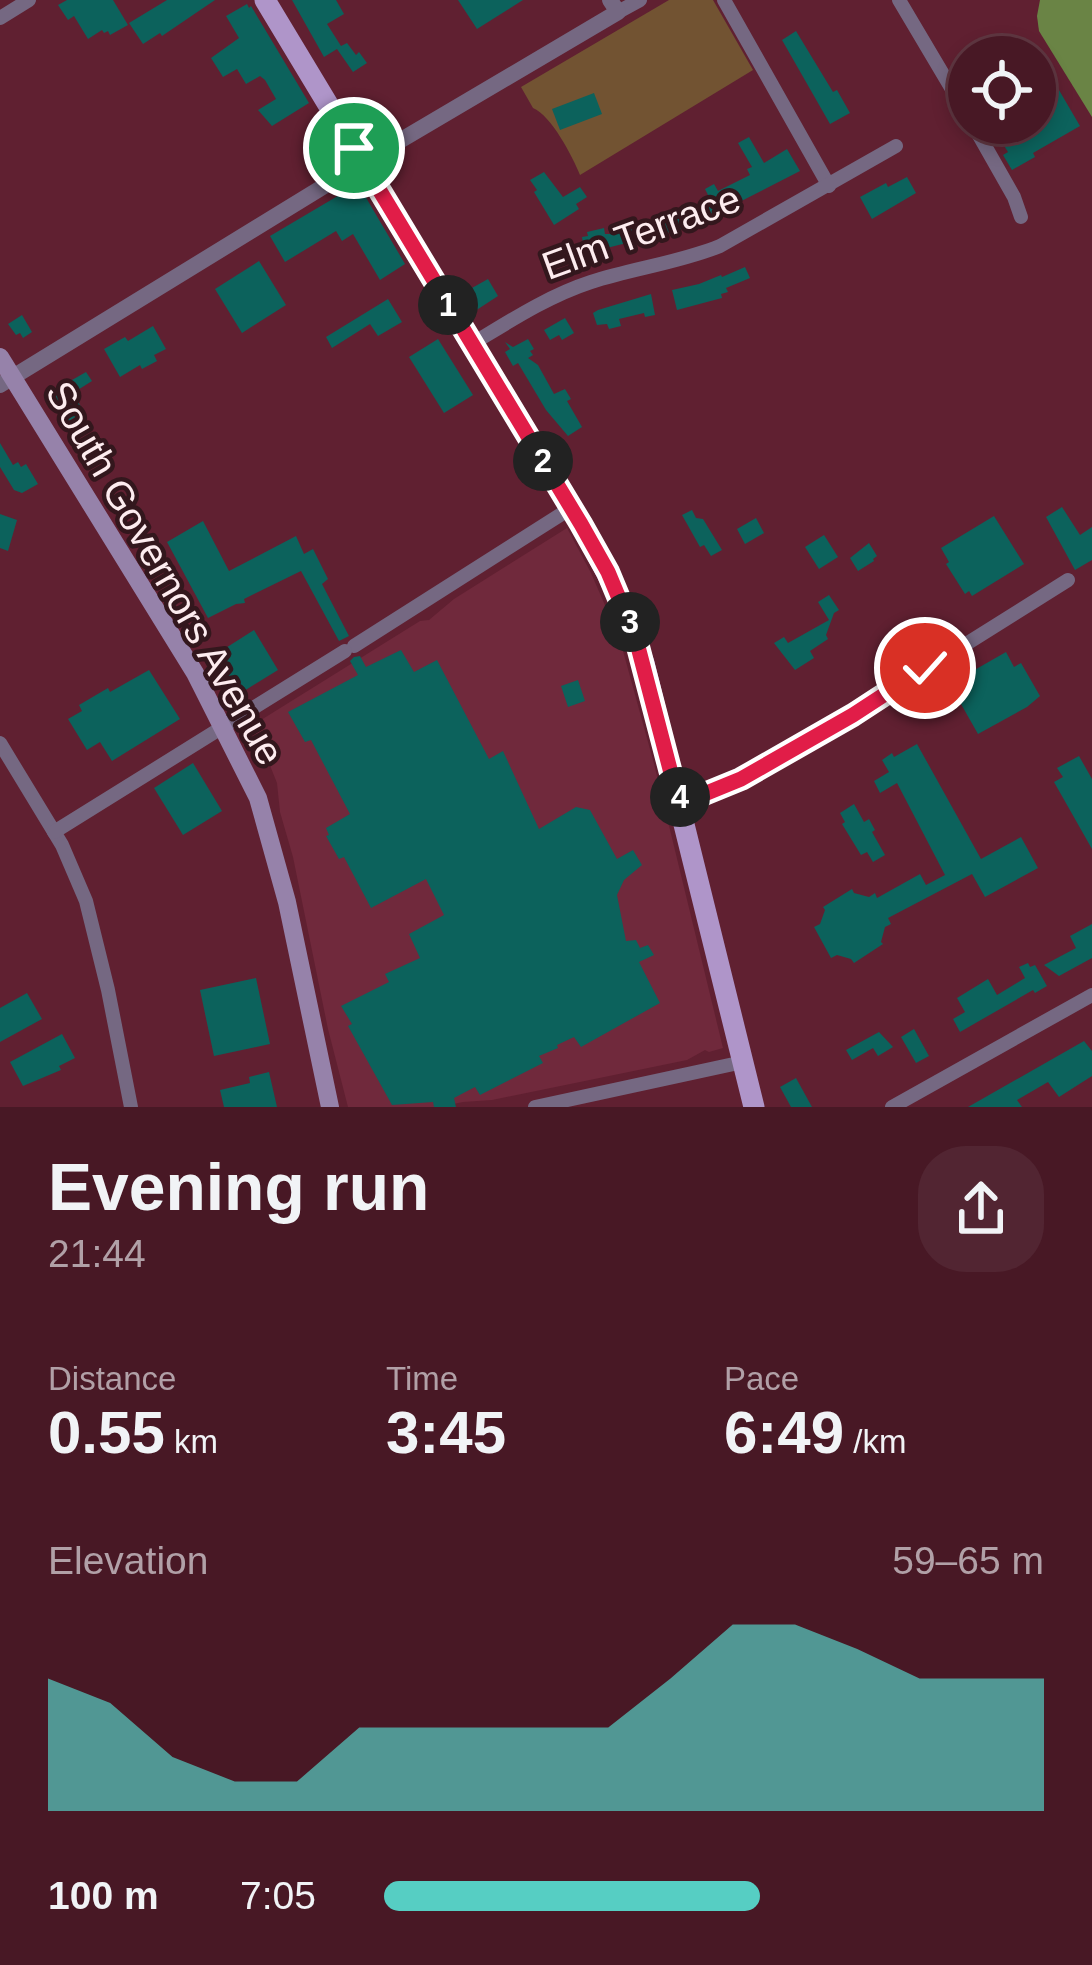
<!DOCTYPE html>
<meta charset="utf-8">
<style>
:root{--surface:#481825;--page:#522532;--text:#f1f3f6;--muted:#b1a0a7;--line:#603742;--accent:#56cec3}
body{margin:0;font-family:Helvetica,sans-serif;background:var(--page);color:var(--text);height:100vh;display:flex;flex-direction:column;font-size:45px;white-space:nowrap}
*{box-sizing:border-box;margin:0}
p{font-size:39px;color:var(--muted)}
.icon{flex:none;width:66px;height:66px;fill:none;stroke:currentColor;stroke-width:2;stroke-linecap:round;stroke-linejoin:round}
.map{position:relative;height:1107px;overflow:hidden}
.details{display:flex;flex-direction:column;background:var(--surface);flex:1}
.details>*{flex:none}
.tools{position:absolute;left:948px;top:36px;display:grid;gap:24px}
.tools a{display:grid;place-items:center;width:108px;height:108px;border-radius:50%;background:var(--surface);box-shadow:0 6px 18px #0003,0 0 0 3px var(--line);font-size:60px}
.pin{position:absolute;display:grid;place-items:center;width:102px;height:102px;color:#fff;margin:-51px;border:6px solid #fff;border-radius:50%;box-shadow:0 3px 12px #0007}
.km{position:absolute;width:60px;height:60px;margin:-30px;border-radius:50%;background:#222;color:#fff;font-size:33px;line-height:60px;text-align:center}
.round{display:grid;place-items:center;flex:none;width:126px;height:126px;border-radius:48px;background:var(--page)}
.overview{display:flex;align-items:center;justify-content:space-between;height:204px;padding:0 48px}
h1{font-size:66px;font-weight:600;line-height:90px}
.figures{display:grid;grid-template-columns:repeat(3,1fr);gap:18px;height:204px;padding:12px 48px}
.figures div{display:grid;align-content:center}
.figures b{font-size:60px;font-weight:600}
.figures small{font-size:33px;font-weight:400}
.figures p{font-size:33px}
.chart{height:336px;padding:24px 48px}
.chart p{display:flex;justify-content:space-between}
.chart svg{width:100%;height:216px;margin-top:12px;fill:var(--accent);opacity:.7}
ul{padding:0 48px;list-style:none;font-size:39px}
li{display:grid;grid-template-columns:192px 144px 1fr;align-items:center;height:90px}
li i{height:30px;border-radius:15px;background:var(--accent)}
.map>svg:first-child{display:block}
.built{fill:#70293c}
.green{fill:#725332}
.water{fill:#6a8445}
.building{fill:#0c625c}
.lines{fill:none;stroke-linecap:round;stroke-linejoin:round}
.minor{stroke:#756882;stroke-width:14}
.tertiary{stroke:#756882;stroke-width:16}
.secondary{stroke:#9682aa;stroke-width:18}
.primary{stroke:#af95c9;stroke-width:21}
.route-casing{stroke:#fff;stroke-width:24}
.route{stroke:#e11d48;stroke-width:15}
.labels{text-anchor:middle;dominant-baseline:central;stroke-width:9;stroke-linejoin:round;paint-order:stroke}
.street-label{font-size:39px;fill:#fdecef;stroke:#33171d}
</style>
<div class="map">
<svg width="1092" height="1107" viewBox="0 0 1092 1107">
<rect width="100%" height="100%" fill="#602031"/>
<polygon class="built" points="567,528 591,573 620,640 654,764 723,1048 709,1052 705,1050 687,1060 492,1100 463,1102 438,1107 348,1107 328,1029 293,857 280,812 277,783 267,758 271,756 266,744 262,745 253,728 254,722 261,720 420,621 429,620 454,599"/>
<path class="green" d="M669,0H713L753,70L580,175C573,157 551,115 533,108L521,87Z"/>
<polygon class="water" points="1040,0 1092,0 1092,117 1039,31 1037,16"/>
<g class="building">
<polygon points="67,0 113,0 128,25 110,35 108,31 104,33 102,30 88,39 74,16 68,20 58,5"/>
<polygon points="167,0 215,0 162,36 160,33 143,44 129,23"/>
<polygon points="292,0 336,0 344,14 327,24 341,46 347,43 356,55 359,52 367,63 353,72 337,49 324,57"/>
<polygon points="458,0 523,0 477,29"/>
<polygon points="247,4 249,8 251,6 309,103 272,126 258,110 276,99 265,80 260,76 246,84 237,69 223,77 211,58 239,38 226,16"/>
<polygon points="796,31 833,92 837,90 850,113 830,124 782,40"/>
<polygon points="1042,61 1080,126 1033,153 1035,157 1012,170 1003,155 1008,152 990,123 1035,123 1035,64"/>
<polygon points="594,93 602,114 560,130 552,109"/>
<polygon points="322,127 340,154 327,162 318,147 313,149 307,139"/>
<polygon points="749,137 764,163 787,149 800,171 710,217 701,201 709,197 705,189 714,184 718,191 750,175 747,169 752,167 738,143"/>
<polygon points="544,172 563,197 580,187 587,197 576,204 579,209 554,225 534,192 537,190 530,180"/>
<polygon points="907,177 916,193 872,219 860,197 886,183 888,187"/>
<polygon points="358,184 405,264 380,280 353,234 342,241 336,231 285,262 270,236"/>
<polygon points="684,209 690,227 583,254 581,244 583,243 582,237 588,236 587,232 604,228 605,234 612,234"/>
<polygon points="259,261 286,305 242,333 215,289"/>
<polygon points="745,267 750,278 726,288 728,292 721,294 722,298 677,310 672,290 699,284 721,275 722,277"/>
<polygon points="488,279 498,296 475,311 463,293"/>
<polygon points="651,294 655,315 645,317 644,313 619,319 621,326 609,329 607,324 597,325 593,313 598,310"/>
<polygon points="388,299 402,322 378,336 370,324 332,348 326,337"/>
<polygon points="22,315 32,332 23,338 20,333 16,335 8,324"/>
<polygon points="565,318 574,333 562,340 559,335 550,340 544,330"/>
<polygon points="153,326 166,349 154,355 157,361 142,369 140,365 120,377 104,349 125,337 128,341"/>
<polygon points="438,339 473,395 444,413 409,357"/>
<polygon points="528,339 534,349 530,351 533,355 528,358 538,365 554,394 565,389 571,399 567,401 582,427 568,436 546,410 518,363 513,366 505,352 510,349 505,342 513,347"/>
<polygon points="86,372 92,381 73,393 84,412 67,422 51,392"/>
<polygon points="0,443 13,465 18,462 21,467 26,464 38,484 22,493 14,490 0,467"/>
<polygon points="1062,507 1080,535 1092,527 1092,560 1075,570 1046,517"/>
<polygon points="692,510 696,518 703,519 722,550 711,556 704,545 700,547 682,515"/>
<polygon points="0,514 17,520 8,551 0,548"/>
<polygon points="994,516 1024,564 972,596 969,591 965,594 946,564 949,562 941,548"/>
<polygon points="756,518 764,533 745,544 737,529"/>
<polygon points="203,521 229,571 296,536 304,554 313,549 328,579 322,584 349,636 339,641 301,571 244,599 245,603 236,604 208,618 167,542"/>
<polygon points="824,535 838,557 819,569 805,547"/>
<polygon points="869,543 877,556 873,559 874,561 858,571 850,558"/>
<polygon points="829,595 839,610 834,613 826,635 828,639 810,651 814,658 795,670 774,643 784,637 788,643 829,620 818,602"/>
<polygon points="254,630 278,670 231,699 213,670 227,661 221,651"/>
<polygon points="401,650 414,672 437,660 489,759 503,751 539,829 576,807 590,810 617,859 633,850 642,865 624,880 617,895 626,941 636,940 640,948 648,945 654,955 639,962 660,1003 581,1047 574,1037 557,1045 558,1048 539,1056 543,1063 480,1095 475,1087 454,1098 456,1107 434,1107 433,1102 392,1105 348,1026 352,1024 341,1006 389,982 385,974 420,958 409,934 444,915 426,879 371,908 344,857 339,859 326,836 329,835 326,828 350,814 311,740 305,742 288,712 358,675 350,661 354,657 360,656 366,667"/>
<polygon points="1006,652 1014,667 1021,663 1040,696 1027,707 978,734 957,697 965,693 957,680"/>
<polygon points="149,670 180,719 112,761 100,742 87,750 68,719 82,711 79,705 108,688 110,692"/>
<polygon points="578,680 585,701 568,707 561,686"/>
<polygon points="917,744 981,859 1021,837 1038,868 985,897 972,874 888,918 891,924 885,927 881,942 883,944 854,963 851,959 837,955 831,958 814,927 820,924 825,910 823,907 852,889 854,893 869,897 875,893 877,898 920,874 926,885 945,875 897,783 880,793 874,781 889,772 882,760 892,753 894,757"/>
<polygon points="1079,756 1092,779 1092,849 1054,782 1063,777 1057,768"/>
<polygon points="193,763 222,811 183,835 154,788"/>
<polygon points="854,804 864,822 869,819 875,830 872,832 885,855 873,862 867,852 861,855 842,824 845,822 840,813"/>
<polygon points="1092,924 1092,958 1059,976 1044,965 1076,948 1070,936"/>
<polygon points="1028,963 1030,967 1035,965 1047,986 1035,993 1033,990 960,1032 953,1019 965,1012 957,998 988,979 997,995 1025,978 1019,967"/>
<polygon points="256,978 270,1044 214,1056 200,990"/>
<polygon points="27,993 42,1019 0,1042 0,1008"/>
<polygon points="914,1029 929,1056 916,1063 901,1037"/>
<polygon points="879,1032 893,1047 878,1056 873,1048 852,1060 846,1050"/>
<polygon points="62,1034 75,1058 59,1066 61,1070 23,1086 10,1062"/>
<polygon points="1084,1041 1092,1051 1092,1076 1059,1097 1048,1082 1017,1100 1022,1107 968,1107"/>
<polygon points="269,1072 277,1107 224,1107 220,1090 250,1083 249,1077"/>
<polygon points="796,1078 812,1107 791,1107 780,1087"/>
</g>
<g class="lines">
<g class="minor">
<polyline points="724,0 829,186"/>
<polyline points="899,0 969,118"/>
<polyline points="618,12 640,0"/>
<polyline points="0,18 29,0"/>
<polyline points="972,123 1014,197 1021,217"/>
<path d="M472,344C510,321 548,296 591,282C634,268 678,263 720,246L896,146"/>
<polyline points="354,646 571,508"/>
<polyline points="0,743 62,845 86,901 108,990 131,1107"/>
<polyline points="677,797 697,797 741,779 853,715 1068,580"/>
<polyline points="54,832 345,651"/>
<polyline points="535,1107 743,1062"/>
<polyline points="892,1107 1092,995"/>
</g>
<polyline class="tertiary" points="0,385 352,169 618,12 610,0"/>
<polyline class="secondary" points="0,357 195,673 258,798 287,902 330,1107"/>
<polyline class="primary" points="265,0 581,524 617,593 644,663 754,1107"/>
</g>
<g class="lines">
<defs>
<polyline id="route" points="354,148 581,524 608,572 636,639 677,796 697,797 741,779 853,715 925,668"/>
</defs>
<use href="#route" class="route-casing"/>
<use href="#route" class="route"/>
</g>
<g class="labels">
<g class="street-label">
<text transform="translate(641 232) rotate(-20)">Elm Terrace</text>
<text transform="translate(165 573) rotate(60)">South Governors Avenue</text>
</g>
</g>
</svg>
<div class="tools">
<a><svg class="icon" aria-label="locate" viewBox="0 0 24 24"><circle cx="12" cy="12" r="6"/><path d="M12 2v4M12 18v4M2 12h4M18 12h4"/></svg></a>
</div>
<div class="pin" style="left:354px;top:148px;background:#1e9e55"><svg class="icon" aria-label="arrive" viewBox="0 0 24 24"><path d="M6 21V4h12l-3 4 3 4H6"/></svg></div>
<div class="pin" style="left:925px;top:668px;background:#d93025"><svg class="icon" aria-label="check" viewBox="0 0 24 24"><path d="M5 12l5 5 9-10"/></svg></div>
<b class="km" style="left:448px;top:305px">1</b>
<b class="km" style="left:543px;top:461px">2</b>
<b class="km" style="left:630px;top:622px">3</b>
<b class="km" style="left:680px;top:797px">4</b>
</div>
<section class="details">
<div class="overview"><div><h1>Evening run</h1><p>21:44</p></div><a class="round"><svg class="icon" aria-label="share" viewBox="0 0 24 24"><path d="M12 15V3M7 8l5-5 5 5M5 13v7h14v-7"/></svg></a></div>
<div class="figures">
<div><p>Distance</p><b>0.55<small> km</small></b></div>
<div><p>Time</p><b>3:45</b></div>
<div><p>Pace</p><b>6:49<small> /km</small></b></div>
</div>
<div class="chart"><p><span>Elevation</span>59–65 m</p>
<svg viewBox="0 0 160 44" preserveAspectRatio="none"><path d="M0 44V17L10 22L20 33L30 38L40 38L50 27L60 27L70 27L80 27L90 27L100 17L110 6L120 6L130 11L140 17L150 17L160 17V44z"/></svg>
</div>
<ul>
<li><b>100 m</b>7:05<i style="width:57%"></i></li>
</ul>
</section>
